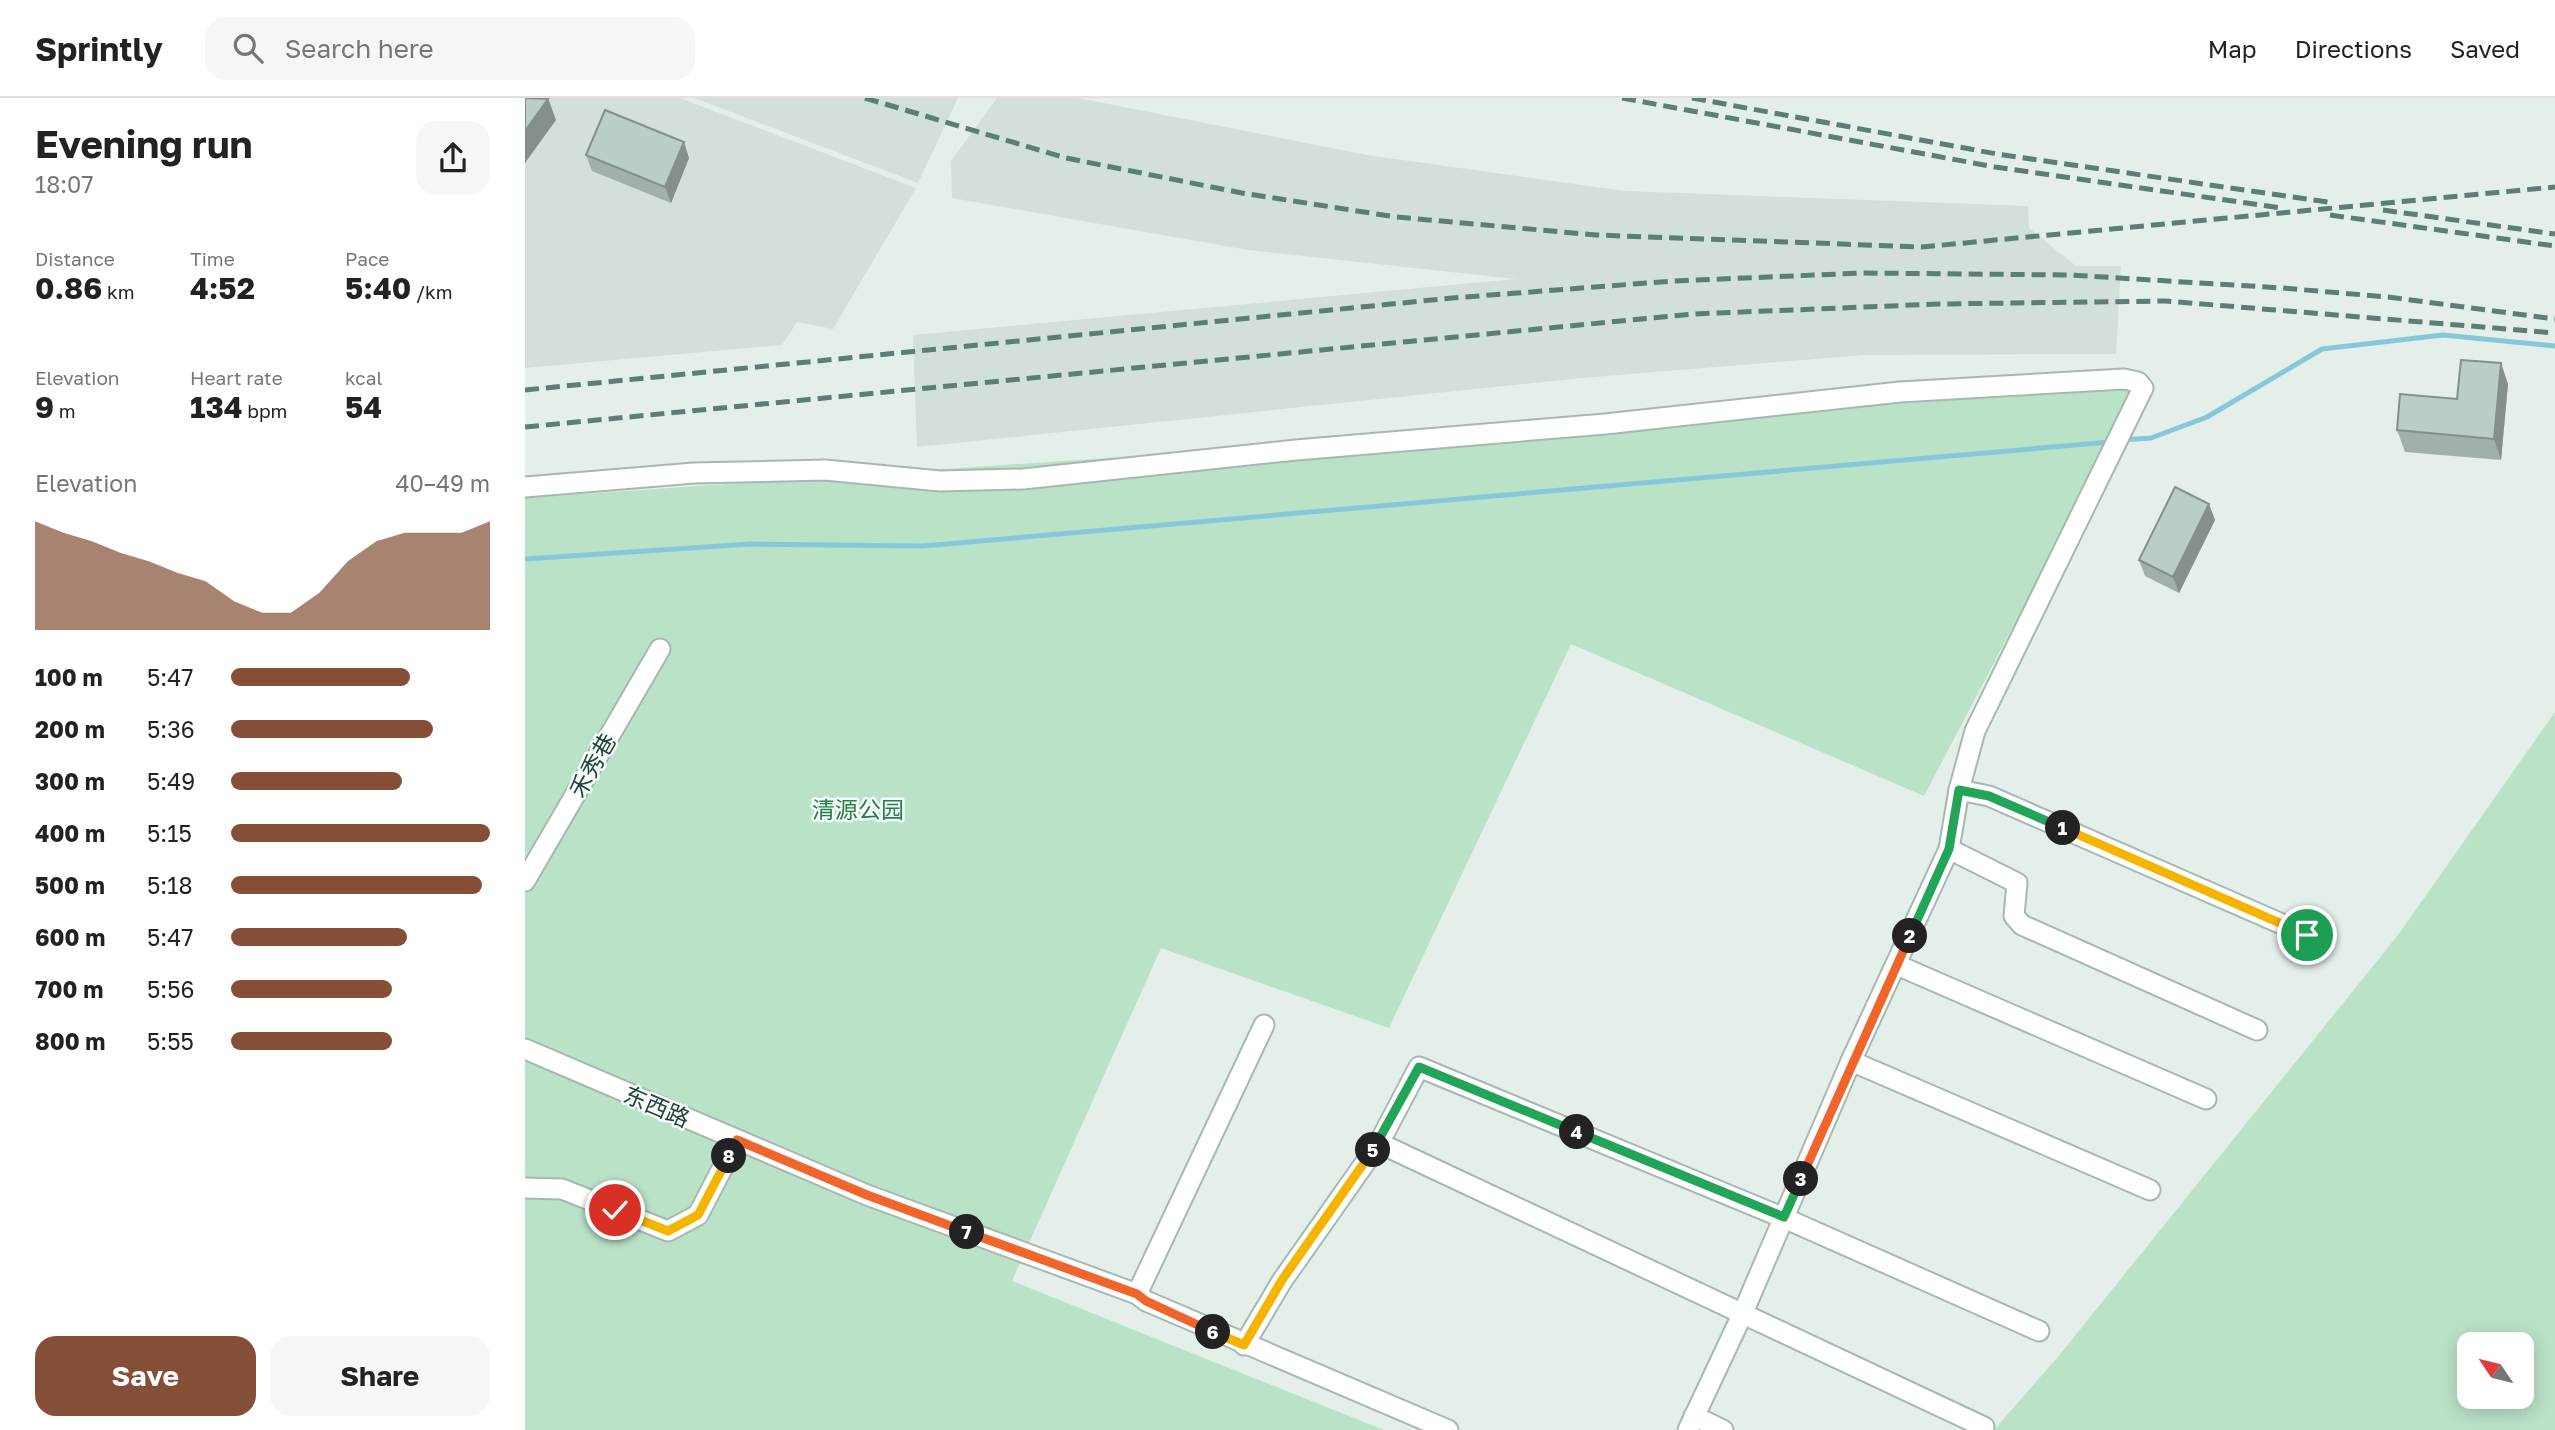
<!DOCTYPE html>
<meta charset="utf-8">
<style>
:root{--surface:#fff;--page:#f6f6f6;--text:#222;--muted:#767676;--line:#e0e0e0;--accent:#854f37}
body{margin:0;font-family:"Golos Text","Noto Sans SC",sans-serif;background:var(--page);color:var(--text);height:100vh;display:flex;flex-direction:column;font-size:26px;white-space:nowrap}
*{box-sizing:border-box;margin:0}
p{font-size:23px;color:var(--muted)}
.icon{flex:none;width:38px;height:38px;fill:none;stroke:currentColor;stroke-width:2;stroke-linecap:round;stroke-linejoin:round}
.map{position:relative;flex:1;overflow:hidden}
.sheet{display:flex;flex-direction:column;background:var(--surface);width:525px}
.sheet>*{flex:none}
.needle{width:46px;rotate:305deg}
.controls{position:absolute;left:1932px;top:1234px;display:grid;gap:14px}
.controls a{display:grid;place-items:center;width:77px;height:77px;border-radius:14px;background:var(--surface);box-shadow:0 4px 18px #0003;font-size:35px}
.pin{position:absolute;display:grid;place-items:center;width:60px;height:60px;color:#fff;margin:-30px;border:4px solid #fff;border-radius:50%;box-shadow:0 2px 7px #0007}
.km{position:absolute;width:35px;height:35px;margin:-18px;border-radius:50%;background:#222;color:#fff;font-size:19px;line-height:35px;text-align:center}
.round{display:grid;place-items:center;flex:none;width:74px;height:74px;border-radius:21px;background:var(--page)}
.summary{display:flex;align-items:center;justify-content:space-between;height:119px;padding:0 35px}
h1{font-size:38px;font-weight:700;line-height:52px}
.figures{display:grid;grid-template-columns:repeat(3,1fr);gap:10px;height:119px;padding:7px 35px}
.figures div{display:grid;align-content:center}
.figures b{font-size:30px;font-weight:700}
.figures small{font-size:19px;font-weight:400}
.figures p{font-size:19px}
.chart{height:196px;padding:14px 35px}
.chart p{display:flex;justify-content:space-between}
.chart svg{width:100%;height:126px;margin-top:7px;fill:var(--accent);opacity:.7}
.button{display:flex;gap:14px;margin-top:auto;padding:14px 35px}
.button a{flex:1;height:80px;border-radius:21px;background:var(--accent);color:#fff;font-size:28px;font-weight:700;line-height:80px;text-align:center}
.button a+a{background:var(--page);color:var(--text)}
ul{padding:0 35px;list-style:none;font-size:23px}
li{display:grid;grid-template-columns:112px 84px 1fr;align-items:center;height:52px}
li i{height:18px;border-radius:9px;background:var(--accent)}
header{display:flex;align-items:center;gap:42px;box-sizing:border-box;height:98px;padding:0 35px;background:var(--surface);border-bottom:2px solid var(--line)}
header strong{font-size:33px}
nav{display:flex;gap:38px;margin-inline-start:auto;font-size:24px}
.search{width:490px;height:63px;background:var(--page);display:flex;align-items:center;gap:18px;box-sizing:border-box;padding:0 24px;border-radius:21px;color:var(--muted);font-size:26px}
main{display:flex;flex:1;min-height:0}
.map>svg:first-child{display:block}
.built{fill:#d2dfda}
.green{fill:#bae2c7;fill-rule:evenodd}
.lines{fill:none;stroke-linecap:round;stroke-linejoin:round}
.stream{stroke:#86c8d9;stroke-width:5}
.minor-casing{stroke:#a6b8b2;stroke-width:23}
.minor{stroke:#fff;stroke-width:19}
.rail{stroke:#5b7e77;stroke-width:5;stroke-dasharray:14 7;stroke-linecap:butt}
.wall{fill:#a1b0ab}
.shaded-wall{fill:#83908b}
.building{fill:#bbcdc7;stroke:#83908b;stroke-width:2}
.split-1-casing{stroke:#fff;stroke-width:14}
.split-2-casing{stroke:#fff;stroke-width:14}
.split-3-casing{stroke:#fff;stroke-width:14}
.split-4-casing{stroke:#fff;stroke-width:14}
.split-5-casing{stroke:#fff;stroke-width:14}
.split-6-casing{stroke:#fff;stroke-width:14}
.split-7-casing{stroke:#fff;stroke-width:14}
.split-8-casing{stroke:#fff;stroke-width:14}
.split-9-casing{stroke:#fff;stroke-width:14}
.split-1{stroke:#f5b400;stroke-width:9}
.split-2{stroke:#22a559;stroke-width:9}
.split-3{stroke:#f0652b;stroke-width:9}
.split-4{stroke:#22a559;stroke-width:9}
.split-5{stroke:#22a559;stroke-width:9}
.split-6{stroke:#f5b400;stroke-width:9}
.split-7{stroke:#f0652b;stroke-width:9}
.split-8{stroke:#f0652b;stroke-width:9}
.split-9{stroke:#f5b400;stroke-width:9}
.labels{text-anchor:middle;dominant-baseline:central;stroke-width:5;stroke-linejoin:round;paint-order:stroke}
.street-label{font-size:23px;fill:#21433b;stroke:#f5fbf8}
.park-label{font-size:23px;fill:#267e4d;stroke:#f5fbf8}
</style>
<header>
<strong>Sprintly</strong>
<div class="search"><svg class="icon" aria-label="search" viewBox="0 0 24 24"><circle cx="10" cy="10" r="6"/><path d="M15 15l6 6"/></svg>Search here</div>
<nav><a>Map</a><a>Directions</a><a>Saved</a></nav>
</header>
<main>
<section class="sheet">
<div class="summary"><div><h1>Evening run</h1><p>18:07</p></div><a class="round"><svg class="icon" aria-label="share" viewBox="0 0 24 24"><path d="M12 15V3M7 8l5-5 5 5M5 13v7h14v-7"/></svg></a></div>
<div class="figures">
<div><p>Distance</p><b>0.86<small> km</small></b></div>
<div><p>Time</p><b>4:52</b></div>
<div><p>Pace</p><b>5:40<small> /km</small></b></div>
</div>
<div class="figures">
<div><p>Elevation</p><b>9<small> m</small></b></div>
<div><p>Heart rate</p><b>134<small> bpm</small></b></div>
<div><p>kcal</p><b>54</b></div>
</div>
<div class="chart"><p><span>Elevation</span>40–49 m</p>
<svg viewBox="0 0 160 44" preserveAspectRatio="none"><path d="M0 44V6L10 10L20 13L30 17L40 20L50 24L60 27L70 34L80 38L90 38L100 31L110 20L120 13L130 10L140 10L150 10L160 6V44z"/></svg>
</div>
<ul>
<li><b>100 m</b>5:47<i style="width:69%"></i></li>
<li><b>200 m</b>5:36<i style="width:78%"></i></li>
<li><b>300 m</b>5:49<i style="width:66%"></i></li>
<li><b>400 m</b>5:15<i style="width:100%"></i></li>
<li><b>500 m</b>5:18<i style="width:97%"></i></li>
<li><b>600 m</b>5:47<i style="width:68%"></i></li>
<li><b>700 m</b>5:56<i style="width:62%"></i></li>
<li><b>800 m</b>5:55<i style="width:62%"></i></li>
</ul>
<div class="button"><a>Save</a><a>Share</a></div>
</section>
<div class="map">
<svg width="2030" height="1332" viewBox="0 0 2030 1332">
<rect width="100%" height="100%" fill="#e4efea"/>
<g class="built">
<polygon points="0,0 155,0 391,90 308,231 272,224 257,247 0,270"/>
<polygon points="169,0 433,0 393,85"/>
<polygon points="472,0 553,0 842,57 1100,93 1503,108 1504,130 1551,168 1596,168 1591,256 1339,257 1057,280 392,349 388,237 991,181 723,152 427,100 426,63"/>
</g>
<g class="green">
<polygon points="1614,289 1399,698 1046,546 864,930 636,850 487,1183 859,1332 0,1332 0,400"/>
<path d="M2030,614V1332H1469L1532,1260L1873,837ZM1997,1246V1298H1944V1246Z"/>
</g>
<g class="lines">
<g class="stream">
<polyline points="1598,342 1626,340 1682,319 1797,251 1918,237 2030,248"/>
<polyline points="0,461 226,446 398,448 1585,344"/>
</g>
<defs>
<g id="minor">
<polyline points="0,389 169,375 300,372 415,383 498,381 771,352 1080,326 1375,294 1599,281 1613,284 1618,290 1615,296 1450,633 1434,692 1424,751 1326,963 1217,1217 1163,1332"/>
<polyline points="1434,692 1464,698 1782,837"/>
<polyline points="1424,751 1492,785 1489,818 1497,827 1732,932"/>
<polyline points="0,783 135,551"/>
<polyline points="1372,867 1681,1001"/>
<polyline points="0,951 342,1097 612,1196 621,1203 923,1332"/>
<polyline points="1326,963 1625,1092"/>
<polyline points="854,1045 1459,1329"/>
<polyline points="0,1090 37,1091 143,1133 173,1117 212,1042"/>
<polyline points="612,1196 739,927"/>
<polyline points="719,1247 757,1183 854,1045 894,969 1259,1120 1514,1233"/>
<polyline points="1169,1318 1198,1332"/>
</g>
</defs>
<use href="#minor" class="minor-casing"/>
<use href="#minor" class="minor"/>
<g class="rail">
<polyline points="340,0 541,60 717,95 871,119 1071,137 1397,149 2030,89"/>
<polyline points="1097,0 1470,69 1756,110"/>
<polyline points="1167,0 1472,56 1809,105"/>
<polyline points="1858,112 2030,136"/>
<polyline points="1805,117 2030,148"/>
<polyline points="0,292 927,200 1148,183 1338,175 1545,177 1757,190 1863,199 2030,221"/>
<polyline points="0,329 1168,216 1414,206 1641,203 2030,235"/>
</g>
</g>
<g class="wall">
<polygon points="61,57 164,60 146,105 67,73"/>
<polygon points="1983,286 1976,362 1880,354 1872,332"/>
<polygon points="1690,422 1654,495 1620,478 1614,462"/>
</g>
<g class="shaded-wall">
<polygon points="23,0 31,22 0,65 0,33"/>
<polygon points="159,44 164,60 146,105 140,89"/>
<polygon points="1976,265 1983,286 1976,362 1969,341"/>
<polygon points="1684,406 1690,422 1654,495 1648,479"/>
</g>
<g class="building">
<polygon points="0,0 23,1 0,33"/>
<polygon points="80,12 159,44 140,89 61,57"/>
<polygon points="1936,262 1976,265 1969,341 1872,332 1875,296 1932,301"/>
<polygon points="1650,389 1684,406 1648,479 1614,462"/>
</g>
<g class="lines">
<defs>
<polyline id="split-1" points="1538,730 1782,837"/>
<polyline id="split-2" points="1385,838 1424,751 1434,692 1464,698 1538,730"/>
<polyline id="split-3" points="1276,1081 1385,838"/>
<polyline id="split-4" points="1052,1034 1259,1119 1276,1081"/>
<polyline id="split-5" points="848,1052 894,969 1052,1034"/>
<polyline id="split-6" points="688,1234 719,1247 757,1182 848,1052"/>
<polyline id="split-7" points="442,1134 612,1196 621,1203 688,1234"/>
<polyline id="split-8" points="204,1058 212,1042 342,1097 442,1134"/>
<polyline id="split-9" points="90,1112 143,1133 173,1117 204,1058"/>
</defs>
<use href="#split-1" class="split-1-casing"/>
<use href="#split-2" class="split-2-casing"/>
<use href="#split-3" class="split-3-casing"/>
<use href="#split-4" class="split-4-casing"/>
<use href="#split-5" class="split-5-casing"/>
<use href="#split-6" class="split-6-casing"/>
<use href="#split-7" class="split-7-casing"/>
<use href="#split-8" class="split-8-casing"/>
<use href="#split-9" class="split-9-casing"/>
<use href="#split-1" class="split-1"/>
<use href="#split-2" class="split-2"/>
<use href="#split-3" class="split-3"/>
<use href="#split-4" class="split-4"/>
<use href="#split-5" class="split-5"/>
<use href="#split-6" class="split-6"/>
<use href="#split-7" class="split-7"/>
<use href="#split-8" class="split-8"/>
<use href="#split-9" class="split-9"/>
</g>
<g class="labels">
<g class="street-label">
<text transform="translate(67 667) rotate(-60)">禾秀巷</text>
<text transform="translate(132 1008) rotate(23)">东西路</text>
</g>
<g class="park-label">
<text x="333" y="711">清源公园</text>
</g>
</g>
</svg>
<div class="controls">
<a><svg class="needle" viewBox="-14 -14 28 28"><path d="M0-13l5 13h-10z" fill="#e53935"/><path d="M0 13l5-13h-10z" fill="#767676"/></svg></a>
</div>
<div class="pin" style="left:1782px;top:837px;background:#1e9e55"><svg class="icon" aria-label="arrive" viewBox="0 0 24 24"><path d="M6 21V4h12l-3 4 3 4H6"/></svg></div>
<div class="pin" style="left:90px;top:1112px;background:#d93025"><svg class="icon" aria-label="check" viewBox="0 0 24 24"><path d="M5 12l5 5 9-10"/></svg></div>
<b class="km" style="left:1538px;top:730px">1</b>
<b class="km" style="left:1385px;top:838px">2</b>
<b class="km" style="left:1276px;top:1081px">3</b>
<b class="km" style="left:1052px;top:1034px">4</b>
<b class="km" style="left:848px;top:1052px">5</b>
<b class="km" style="left:688px;top:1234px">6</b>
<b class="km" style="left:442px;top:1134px">7</b>
<b class="km" style="left:204px;top:1058px">8</b>
</div>
</main>
